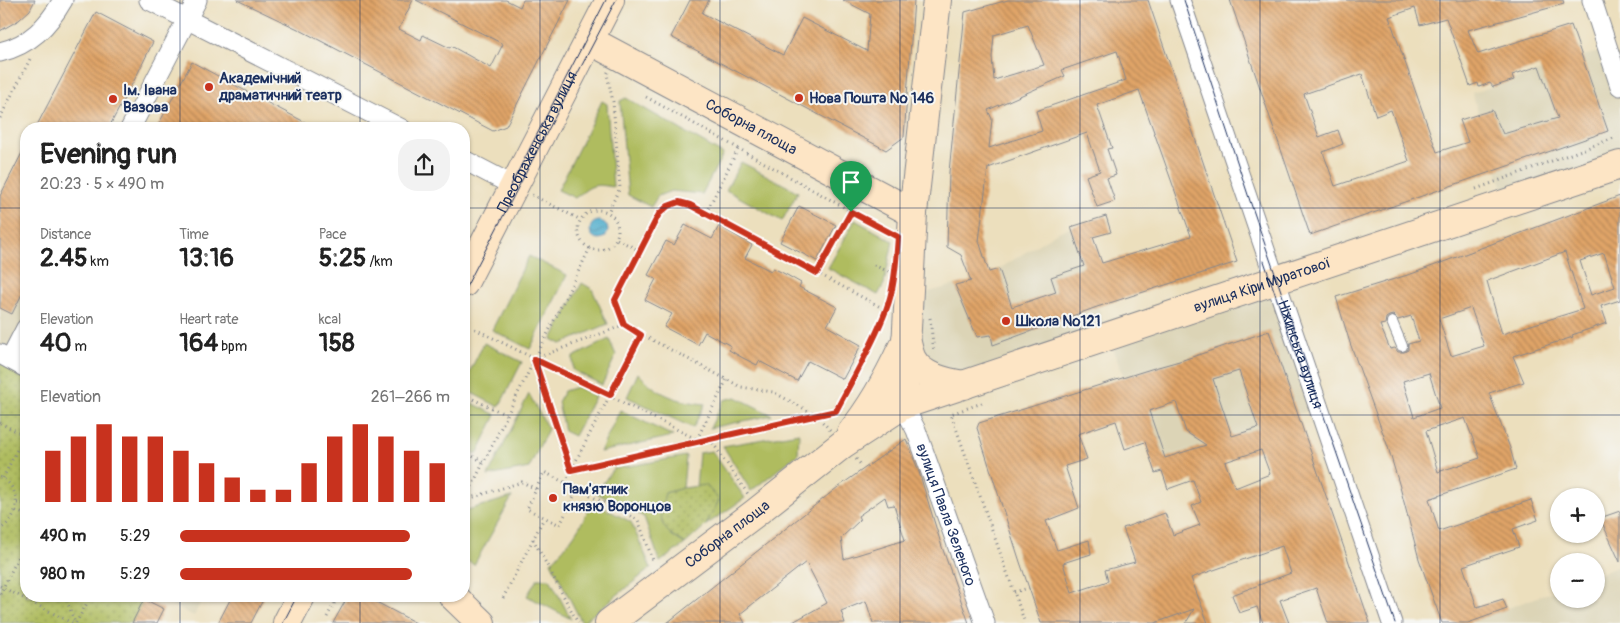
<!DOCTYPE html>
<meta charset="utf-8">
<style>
:root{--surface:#fff;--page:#f2f2f2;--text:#222;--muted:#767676;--accent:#c8321e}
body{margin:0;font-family:Pangolin,sans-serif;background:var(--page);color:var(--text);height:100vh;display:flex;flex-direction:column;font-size:19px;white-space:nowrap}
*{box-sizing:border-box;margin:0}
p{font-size:16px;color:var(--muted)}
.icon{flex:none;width:28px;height:28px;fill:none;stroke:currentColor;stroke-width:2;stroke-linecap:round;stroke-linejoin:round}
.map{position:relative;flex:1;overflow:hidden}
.side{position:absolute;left:20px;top:122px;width:450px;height:480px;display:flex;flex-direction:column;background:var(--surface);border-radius:20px;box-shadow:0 1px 4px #0004}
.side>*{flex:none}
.buttons{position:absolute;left:1550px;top:488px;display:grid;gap:10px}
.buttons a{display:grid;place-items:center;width:55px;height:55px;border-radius:50%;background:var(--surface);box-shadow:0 1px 4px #0004;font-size:25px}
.pin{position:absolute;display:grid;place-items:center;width:42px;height:42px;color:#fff;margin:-51px -21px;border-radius:50% 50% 50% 0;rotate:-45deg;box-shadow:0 0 5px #0007}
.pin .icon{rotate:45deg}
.round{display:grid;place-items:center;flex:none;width:52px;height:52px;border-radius:20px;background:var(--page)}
.headline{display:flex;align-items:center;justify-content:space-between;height:85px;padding:0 20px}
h1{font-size:28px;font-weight:700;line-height:38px}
.figures{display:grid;grid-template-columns:repeat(3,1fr);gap:8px;height:85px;padding:5px 20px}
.figures div{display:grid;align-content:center}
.figures b{font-size:25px;font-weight:700}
.figures small{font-size:14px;font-weight:400}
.figures p{font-size:14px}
.chart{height:140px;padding:10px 20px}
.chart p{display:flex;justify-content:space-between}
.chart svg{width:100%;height:90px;margin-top:5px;stroke:var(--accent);stroke-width:6}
ul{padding:0 20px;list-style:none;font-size:16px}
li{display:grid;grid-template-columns:80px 60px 1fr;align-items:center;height:38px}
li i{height:12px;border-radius:6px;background:var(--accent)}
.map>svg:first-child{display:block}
.built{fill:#dcd4b6}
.grass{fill:#afbc5e;stroke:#65765e}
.park{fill:url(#park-dots);stroke:#65765e}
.water{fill:url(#water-waves);stroke:#346d94}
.building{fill:url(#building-back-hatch);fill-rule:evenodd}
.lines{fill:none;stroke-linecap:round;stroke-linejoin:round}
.lane-casing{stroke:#84878e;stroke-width:12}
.street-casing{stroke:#84878e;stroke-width:21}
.secondary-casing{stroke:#84878e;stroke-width:30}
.path{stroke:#84878e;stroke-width:3;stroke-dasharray:1 4;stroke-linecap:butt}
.lane{stroke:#fff;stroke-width:10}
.street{stroke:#fff;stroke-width:19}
.secondary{stroke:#fde5c5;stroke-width:28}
.tram{stroke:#1b2f5e;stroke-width:1}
.route-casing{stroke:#fff;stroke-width:10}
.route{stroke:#c8321e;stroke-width:6}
.grid{fill:none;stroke:#1b2f5e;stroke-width:1;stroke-opacity:0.55}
.poi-dot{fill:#c8321e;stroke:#f6f6f2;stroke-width:2}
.labels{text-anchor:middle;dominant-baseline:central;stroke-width:4;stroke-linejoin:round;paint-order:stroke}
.poi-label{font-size:15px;font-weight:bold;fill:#1b2f5e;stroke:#f6f6f2;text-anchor:start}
.street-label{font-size:15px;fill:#1b2f5e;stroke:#f6f6f2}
</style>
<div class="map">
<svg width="1620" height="623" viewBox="0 0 1620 623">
<defs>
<pattern id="park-dots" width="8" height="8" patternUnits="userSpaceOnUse" patternTransform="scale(1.25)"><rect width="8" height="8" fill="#afbc5e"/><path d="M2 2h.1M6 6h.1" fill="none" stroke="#8e9951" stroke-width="1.8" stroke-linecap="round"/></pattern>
<pattern id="water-waves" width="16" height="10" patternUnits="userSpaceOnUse" patternTransform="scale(1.25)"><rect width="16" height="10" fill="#4cabcb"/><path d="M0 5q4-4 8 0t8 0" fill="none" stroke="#3e8ca8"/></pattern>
<pattern id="building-back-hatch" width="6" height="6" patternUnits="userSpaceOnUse" patternTransform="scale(1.25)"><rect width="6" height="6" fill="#e0a467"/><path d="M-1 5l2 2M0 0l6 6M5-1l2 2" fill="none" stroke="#b58658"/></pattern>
</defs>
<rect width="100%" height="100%" fill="#f6f6f2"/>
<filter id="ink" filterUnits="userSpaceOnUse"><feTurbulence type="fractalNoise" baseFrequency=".02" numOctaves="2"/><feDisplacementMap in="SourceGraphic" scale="10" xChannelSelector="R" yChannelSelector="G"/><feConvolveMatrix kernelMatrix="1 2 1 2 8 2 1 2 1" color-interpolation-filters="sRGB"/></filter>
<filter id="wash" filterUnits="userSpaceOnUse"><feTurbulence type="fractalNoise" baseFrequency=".0096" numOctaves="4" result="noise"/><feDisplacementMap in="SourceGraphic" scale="20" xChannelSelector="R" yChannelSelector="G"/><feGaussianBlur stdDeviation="1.12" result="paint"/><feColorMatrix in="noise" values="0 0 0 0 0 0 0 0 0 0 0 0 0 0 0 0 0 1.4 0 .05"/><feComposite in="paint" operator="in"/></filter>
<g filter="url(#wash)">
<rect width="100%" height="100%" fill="#ecdfbd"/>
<g class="built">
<polygon points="1608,50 1620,87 1620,164 1507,201 1472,93 1548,69 1583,56"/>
<polygon points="26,145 26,314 8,349 0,345 0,196"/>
<polygon points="1071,227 1108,336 904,404 910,297 970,281 969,276 999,269 1056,233"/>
<polygon points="1274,281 1317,408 1258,428 1215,454 1155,473 1124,377 1109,338"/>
<polygon points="1620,566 1620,623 1468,623 1559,589 1559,599 1596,599 1596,575"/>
<polygon points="152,596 204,596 194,616"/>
</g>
<g class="grass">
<polygon points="626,98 723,154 702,194 671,191 658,196 651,207 628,195 620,101"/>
<path d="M602,101L607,104L613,187C592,183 591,186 575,198L558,190Z"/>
<polygon points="741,162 798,192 782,221 726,190"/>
<polygon points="855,220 893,241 884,284 878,295 828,268"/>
<polygon points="529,256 567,275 530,349 492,330"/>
<polygon points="582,283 592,289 608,324 561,344 552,339"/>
<polygon points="609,339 616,355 602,385 573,370 573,357"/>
<polygon points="484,343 522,362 499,407 464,389 464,383"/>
<path d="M638,373C658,395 676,401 705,404L693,428L627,397Z"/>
<polygon points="577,387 595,397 574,436 564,431 558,402 564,391"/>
<polygon points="529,394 548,429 529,468 488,476"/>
<polygon points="736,397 772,415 710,428 724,400"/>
<polygon points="464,399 496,415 477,454 464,448"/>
<polygon points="620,410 673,436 600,452"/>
<polygon points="799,433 798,454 751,491 723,446"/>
<polygon points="712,451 745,498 706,525 719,500 696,487 699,453"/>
<polygon points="686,456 683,488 665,493 670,534 685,544 660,562 644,517 596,493 613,469"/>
<polygon points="512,497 474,565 464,559 464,511"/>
<path d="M592,502L631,522L651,568L582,623L551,562C570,543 581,527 592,502Z"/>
<polygon points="537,579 550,579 571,619 527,596"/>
</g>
<g class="park">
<polygon points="0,358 26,372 26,596 146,596 132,623 0,623"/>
<path d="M706,485L719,500L706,525L685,544C659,528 658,522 665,493L683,488Z"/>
</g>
<circle class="water" cx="599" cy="230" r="9"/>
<g id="blocks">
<g class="building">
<polygon points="0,0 35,0 30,10 19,20 0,31"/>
<polygon points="237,0 413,0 399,29 421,40 423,35 450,48 451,46 491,68 503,44 416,0 506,0 520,7 523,0 570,0 506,126 493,131 298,29"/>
<polygon points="690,0 709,0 702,13 783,55 802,18 867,51 870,14 843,0 914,0 904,137 886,150 671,37"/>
<path d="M1008,0H1148L1237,262L1097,307L993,345L991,335L977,337L955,285L971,281L961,255L947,247L949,172L965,12ZM1028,25L1044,65L994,80L992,57L994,35ZM1117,51L1126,80L1036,111L1042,131L989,148L992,119L988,110L1065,76L1062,70ZM1139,90L1191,236L1102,263L1093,237L1111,232L1106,216L1071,227L1084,266L1051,277L1056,292L1012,307L999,269L989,272L979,241L988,168L1087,133L1100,171L1086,176L1097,207L1115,201L1107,178L1116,175L1107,149L1112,148L1097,105Z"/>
<path d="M1230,0H1563L1564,4L1468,30L1478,54L1571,25L1608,131L1310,235ZM1415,8L1420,25L1446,18L1470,86L1478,83L1479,87L1490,83L1493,87L1514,80L1512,75L1539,66L1558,118L1503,134L1492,110L1460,120L1468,142L1437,152L1389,17ZM1362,74L1376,116L1391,110L1409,161L1335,186L1323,152L1343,144L1338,130L1319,137L1304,94Z"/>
<polygon points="96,12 153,42 137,75 108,129 35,129"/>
<polygon points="192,62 255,96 318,129 156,129"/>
<polygon points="26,145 26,286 12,314 0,308 0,196"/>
<path d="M1620,196V300L1601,306L1607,323L1572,335L1573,337L1513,356L1524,382L1489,393L1510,448L1516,469L1429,499L1439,531L1531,500L1538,520L1513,529L1519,547L1463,566L1477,607L1503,599L1507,609L1468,623H1442L1419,559L1400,487L1388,447L1350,343L1336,297L1414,273ZM1565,252L1583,309L1502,334L1487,281ZM1604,253L1615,287L1591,295L1580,261ZM1471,308L1484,346L1451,356L1439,319ZM1393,315L1398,320L1411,316L1419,341L1408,344V350L1404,352H1398L1395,348L1390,349L1380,325L1385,324L1386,318L1389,316ZM1429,373L1440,408L1414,417L1403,381ZM1465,418L1480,458L1438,472L1426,431Z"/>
<polygon points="799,206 836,225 817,261 780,242"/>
<polygon points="685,225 712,239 719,226 752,245 745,258 771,271 773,268 787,275 801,283 799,287 837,307 827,326 861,345 843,379 808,361 797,381 759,361 757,365 743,358 729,350 731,346 705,332 698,345 664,327 672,314 645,300 656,279 648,275 666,241 674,245"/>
<path d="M1269,331L1370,623H1328L1316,588L1280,600L1289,623H1263L1257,607L1239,613L1232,595L1291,573L1282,546L1191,578L1208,623H1186L1194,609L1155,623H1041L1020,562L977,428L979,423L1151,369L1183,360ZM1239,371L1258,428L1232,436L1213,379ZM1176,402L1186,432L1206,445L1165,458L1149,411ZM1116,421L1125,449L1145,442L1155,473L1162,471L1168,489L1193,480L1201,502L1192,506L1200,525L1173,535L1165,513L1123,528L1135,562L1105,570L1108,581L1072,593L1063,563L1091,554L1089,540L1057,550L1046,521L1079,508L1065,466L1087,459L1078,434ZM1261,450L1270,474L1235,488L1225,462Z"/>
<path d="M906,439L919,472L942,547L969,623H873L866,601L841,611L845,623H791L827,603L806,562L740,614L745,623H667L838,487ZM885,497L888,506L894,505L905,540L844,559L841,538L860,520L858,516Z"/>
<polygon points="1620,511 1620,562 1600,518"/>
<polygon points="232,596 265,596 251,623 218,623"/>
<polygon points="348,596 365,596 416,623 333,623"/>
<polygon points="144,599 164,609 157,623 132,623"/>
</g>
</g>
</g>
<g filter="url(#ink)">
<use href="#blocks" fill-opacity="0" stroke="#84878e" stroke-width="1"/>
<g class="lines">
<defs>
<polyline id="lane" points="1392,322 1402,346"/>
<g id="street">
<polyline points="149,0 402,129"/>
<path id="s1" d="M1180,0L1392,623"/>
<polyline points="1592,0 1620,86"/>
<path d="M0,52C30,45 48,26 63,0"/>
<polyline points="130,129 197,0"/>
<polyline points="464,160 514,186"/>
<polyline points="0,354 26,368"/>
<polyline points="10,359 26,328"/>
<path id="s2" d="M903,405L916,430L985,623"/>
</g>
<g id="secondary">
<path id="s3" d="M589,40L913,213"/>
<path id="s4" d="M464,283L610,0"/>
<path d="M906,339C908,346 909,353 912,359C921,377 946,382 964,385"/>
<polyline points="903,405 913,213 937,0"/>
<path d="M851,433C872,407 888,378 902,348"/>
<polyline points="453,596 481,623"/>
<polyline points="287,623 301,596"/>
<path id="s5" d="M609,623L754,514L843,444L903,405L1620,165"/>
</g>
</defs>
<use href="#lane" class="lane-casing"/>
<use href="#street" class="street-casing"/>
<use href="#secondary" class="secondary-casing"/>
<g class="path">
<polyline points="608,72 607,74 613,102 620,188 608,212"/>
<polyline points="646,97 892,234"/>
<polyline points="0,118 30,59"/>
<polyline points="1476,189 1614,138"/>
<polyline points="532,195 581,220"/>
<circle cx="598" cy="230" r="20"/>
<polyline points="706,213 738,149"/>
<polyline points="617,239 640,251"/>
<polyline points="874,265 889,272"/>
<polyline points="817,273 851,212"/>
<polyline points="930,318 934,352"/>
<polyline points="624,325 534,359 571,470 836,411 860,366 886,310"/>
<polyline points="475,329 700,441"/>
<polyline points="464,395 507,415"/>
<polyline points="982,403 951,414 1025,623"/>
<polyline points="0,423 26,436"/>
<path d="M830,430L816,415L773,392L741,387L624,325L615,300L659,214C678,197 685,202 706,213L886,310"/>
<polyline points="697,439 727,379"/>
<polyline points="710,439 748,494"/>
<polyline points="464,452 484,462"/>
<polyline points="856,459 862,466"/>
<path d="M0,477C22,488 21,517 0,529"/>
<polyline points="3,478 26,432"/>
<polyline points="565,482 641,335"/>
<polyline points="578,488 560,525 527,509 544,472 638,520 654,563"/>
<polyline points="464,500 522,482 536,489"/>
<polyline points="465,500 590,248"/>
<polyline points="17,503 26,504"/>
<polyline points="16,511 26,515"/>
<polyline points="533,539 578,623"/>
<polyline points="0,586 72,623"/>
<polyline points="1014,592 1029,588"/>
<polyline points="0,594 26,542"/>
<polyline points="65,596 75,623"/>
<polyline points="503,598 544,518"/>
<polyline points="327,617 338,596"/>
<polyline points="76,623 91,596"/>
</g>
<use href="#lane" class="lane"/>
<use href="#street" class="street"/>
<use href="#secondary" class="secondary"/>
<g class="tram">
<polyline points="1184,0 1250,201 1395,623"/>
<polyline points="510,187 606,0"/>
<polyline points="1264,261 1305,382"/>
<polyline points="464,291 616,0"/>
<polyline points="283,623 297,596"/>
</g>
</g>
</g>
<g class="lines" filter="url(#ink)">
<defs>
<path id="route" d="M679,202L690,205L817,273L851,212L898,237C896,261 895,287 886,310C873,345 853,378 836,411L571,470L534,359L610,395L641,335L624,324L615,300L659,214L668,206Z"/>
</defs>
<use href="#route" class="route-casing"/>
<use href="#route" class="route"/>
</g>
<path class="grid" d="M180,0V129M360,0V129M540,0V623M720,0V623M900,0V623M1080,0V623M1260,0V623M1440,0V623M0,208H26M464,208H1620M0,415H26M464,415H1620M180,596V623M360,596V623"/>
<g class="poi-dot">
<circle cx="209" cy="87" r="5"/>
<circle cx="799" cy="98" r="5"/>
<circle cx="113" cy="99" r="5"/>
<circle cx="1006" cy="321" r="5"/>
<circle cx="553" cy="498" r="5"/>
</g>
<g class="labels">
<g class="poi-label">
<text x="219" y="78">Академічний<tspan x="219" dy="17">драматичний театр</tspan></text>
<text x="123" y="90">Ім. Івана<tspan x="123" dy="17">Вазова</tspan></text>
<text x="809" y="98">Нова Пошта № 146</text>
<text x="1016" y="321">Школа №121</text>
<text x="563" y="489">Пам'ятник<tspan x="563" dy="17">князю Воронцов</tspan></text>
</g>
<g class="street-label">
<text stroke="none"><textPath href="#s3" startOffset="184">Соборна площа</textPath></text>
<text stroke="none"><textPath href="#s4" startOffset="159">Преображенська вулиця</textPath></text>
<text stroke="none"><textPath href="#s5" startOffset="745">вулиця Кіри Муратової</textPath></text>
<text stroke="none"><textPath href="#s1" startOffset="374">Ніжинська вулиця</textPath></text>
<text stroke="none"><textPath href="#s2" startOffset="118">вулиця Павла Зеленого</textPath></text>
<text stroke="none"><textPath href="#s5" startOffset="148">Соборна площа</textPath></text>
</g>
</g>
</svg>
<div class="buttons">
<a>+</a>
<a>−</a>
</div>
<div class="pin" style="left:851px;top:212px;background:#1e9e55"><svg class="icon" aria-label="arrive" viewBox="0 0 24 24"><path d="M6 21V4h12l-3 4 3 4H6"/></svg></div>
<section class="side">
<div class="headline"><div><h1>Evening run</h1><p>20:23 · 5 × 490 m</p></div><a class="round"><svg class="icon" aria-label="share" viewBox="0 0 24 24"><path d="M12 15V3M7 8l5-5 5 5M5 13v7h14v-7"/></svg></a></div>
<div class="figures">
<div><p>Distance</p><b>2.45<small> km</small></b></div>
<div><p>Time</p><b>13:16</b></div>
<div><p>Pace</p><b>5:25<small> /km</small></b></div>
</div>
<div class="figures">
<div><p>Elevation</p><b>40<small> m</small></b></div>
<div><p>Heart rate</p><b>164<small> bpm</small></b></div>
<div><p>kcal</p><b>158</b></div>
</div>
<div class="chart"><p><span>Elevation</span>261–266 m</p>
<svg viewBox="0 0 160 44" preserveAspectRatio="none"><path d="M5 44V19M15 44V12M25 44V6M35 44V12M45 44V12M55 44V19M65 44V25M75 44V32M85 44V38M95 44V38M105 44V25M115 44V12M125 44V6M135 44V12M145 44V19M155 44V25"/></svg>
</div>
<ul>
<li><b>490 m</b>5:29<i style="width:85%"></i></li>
<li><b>980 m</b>5:29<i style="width:86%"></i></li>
</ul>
</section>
</div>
